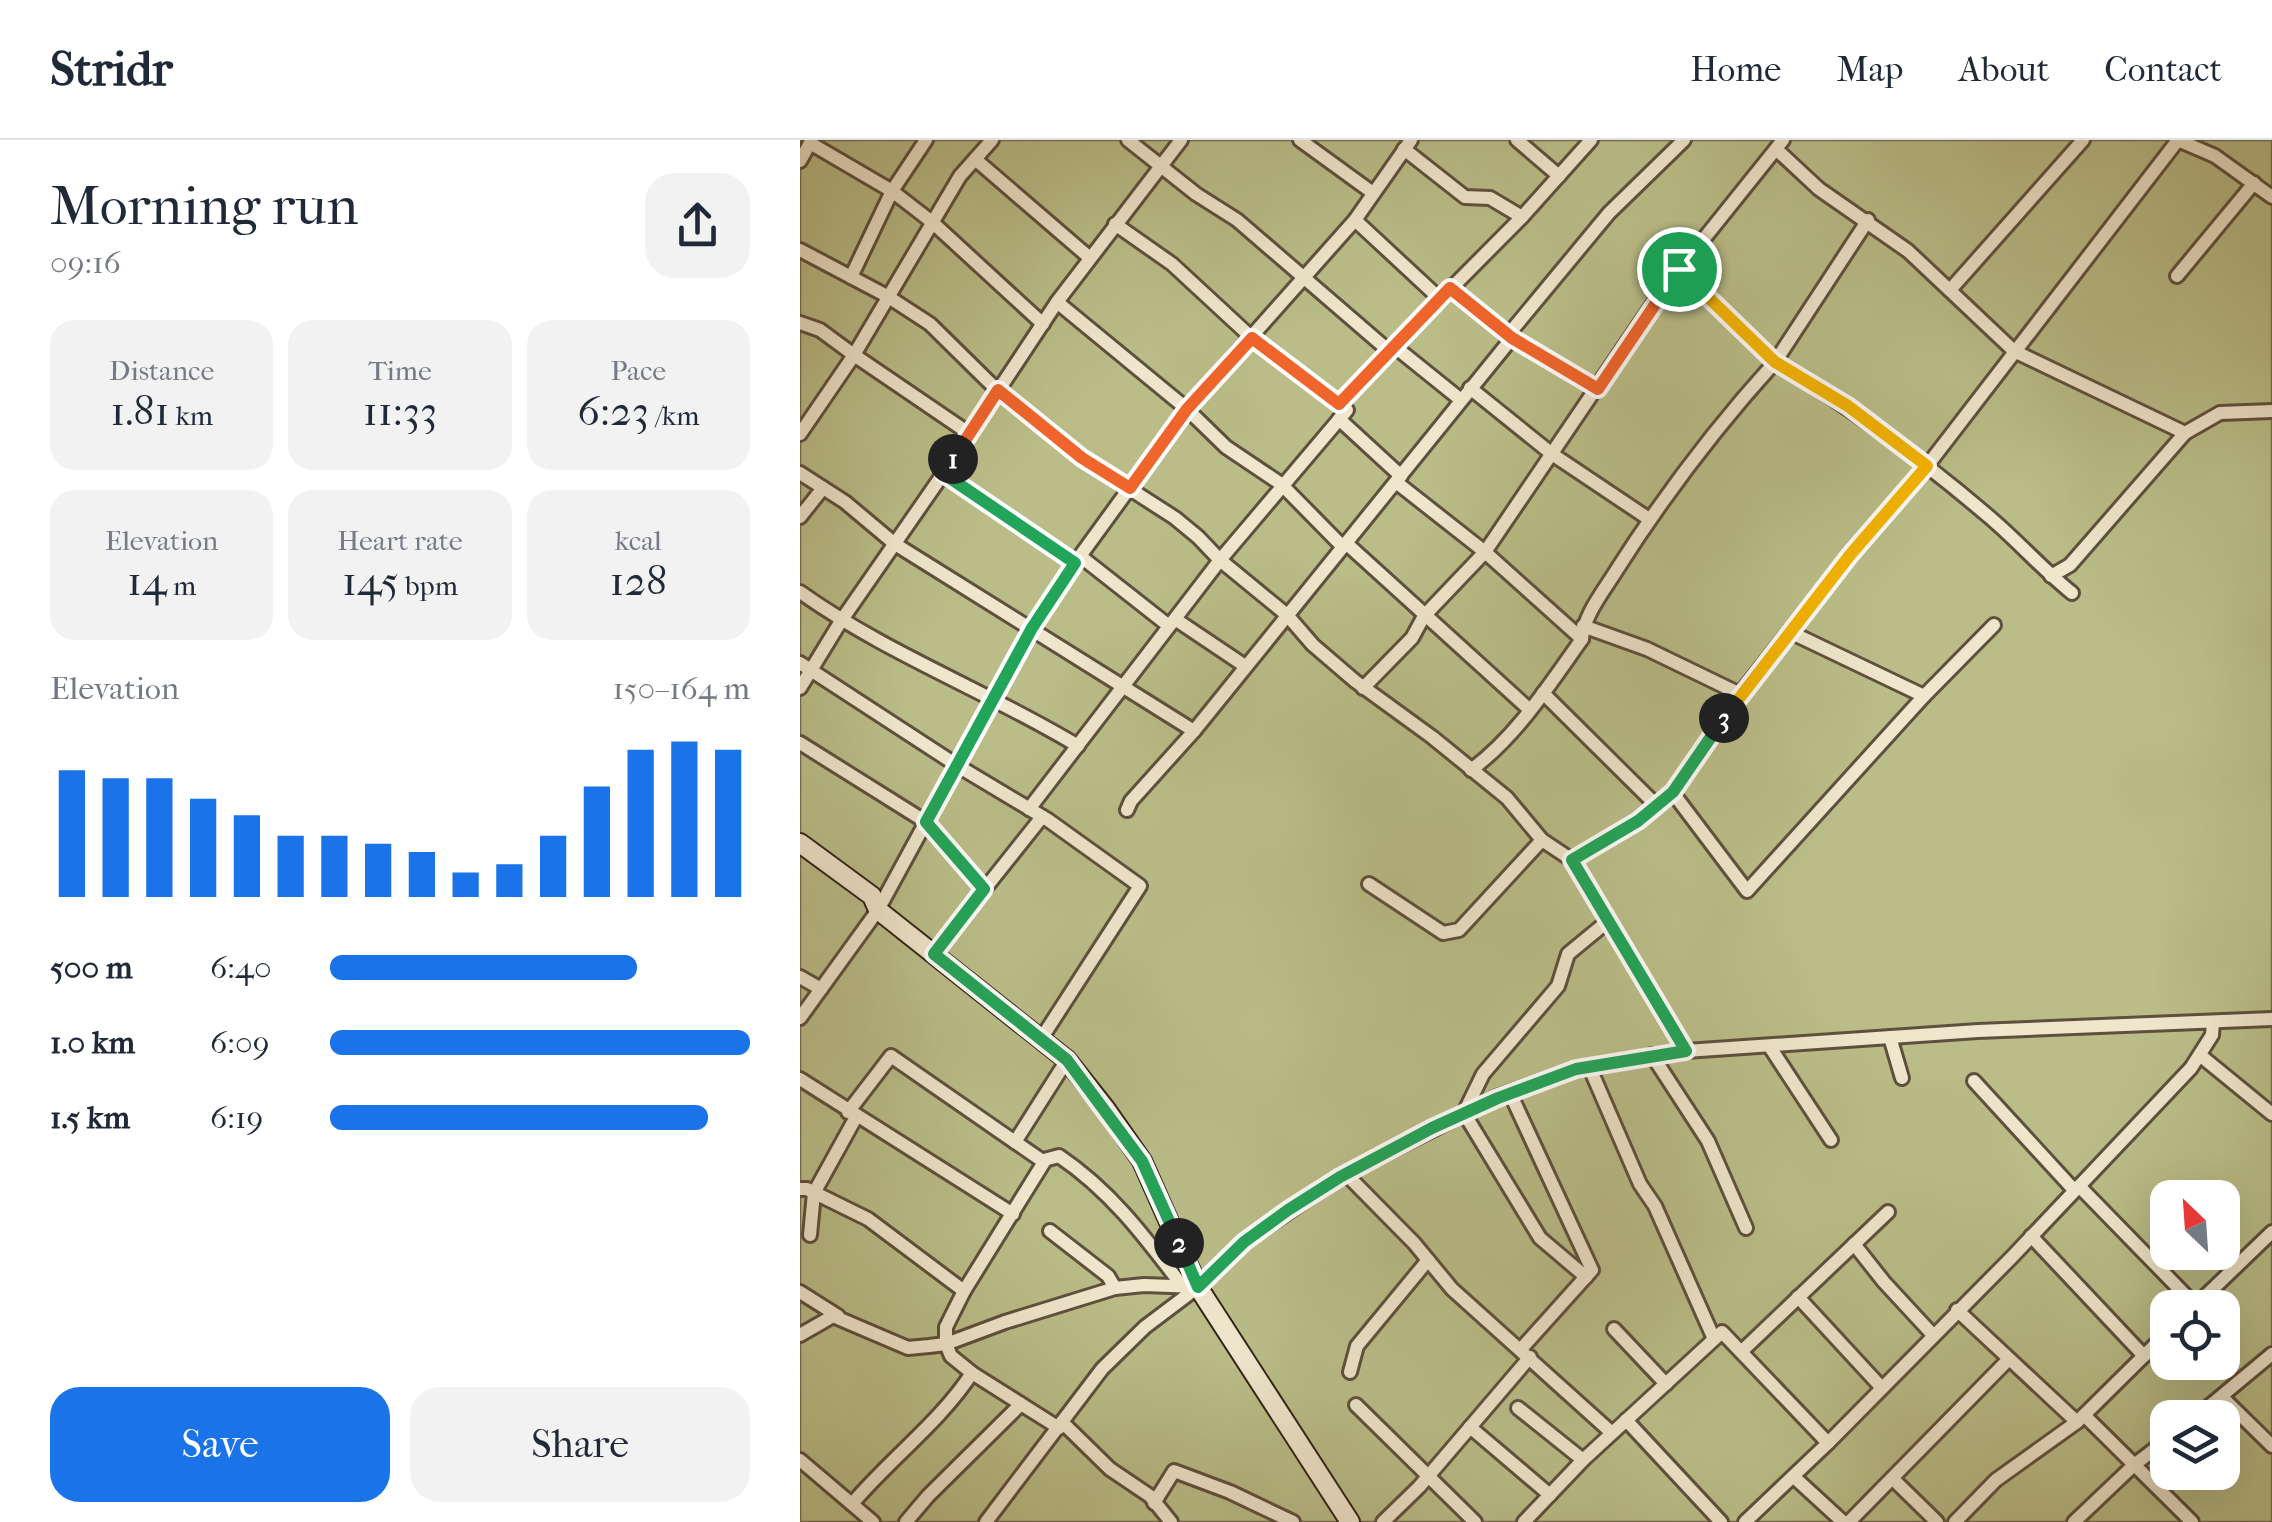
<!DOCTYPE html>
<meta charset="utf-8">
<style>
:root{--surface:#fff;--page:#f2f2f3;--text:#1f2937;--muted:#747a83;--line:#e0e1e3;--accent:#1a73e8}
body{margin:0;font-family:"IM FELL French Canon",serif;background:var(--page);color:var(--text);height:100vh;display:flex;flex-direction:column;font-size:38px;white-space:nowrap}
*{box-sizing:border-box;margin:0}
p{font-size:32px;color:var(--muted)}
.icon{flex:none;width:55px;height:55px;fill:none;stroke:currentColor;stroke-width:2;stroke-linecap:round;stroke-linejoin:round}
.map{position:relative;flex:1;overflow:hidden}
.drawer{display:flex;flex-direction:column;background:var(--surface);width:800px}
.drawer>*{flex:none}
.needle{width:65px;rotate:335deg}
.tools{position:absolute;left:1350px;top:1040px;display:grid;gap:20px}
.tools a{display:grid;place-items:center;width:90px;height:90px;border-radius:20px;background:var(--surface);box-shadow:0 10px 40px #0002;font-size:50px}
.pin{position:absolute;display:grid;place-items:center;width:85px;height:85px;color:#fff;margin:-42px;border:5px solid #fff;border-radius:50%;box-shadow:0 2px 10px #0007}
.km{position:absolute;width:50px;height:50px;margin:-25px;border-radius:50%;background:#222;color:#fff;font-size:28px;line-height:50px;text-align:center}
.round{display:grid;place-items:center;flex:none;width:105px;height:105px;border-radius:30px;background:var(--page)}
.head{display:flex;align-items:center;justify-content:space-between;height:170px;padding:0 50px}
h1{font-size:55px;font-weight:600;line-height:75px}
.metrics{display:grid;grid-template-columns:repeat(3,1fr);gap:15px;height:170px;padding:10px 50px}
.metrics div{display:grid;align-content:center;border-radius:25px;background:var(--page);text-align:center}
.metrics b{font-size:42px;font-weight:600}
.metrics small{font-size:28px;font-weight:400}
.metrics p{font-size:28px}
.chart{height:280px;padding:20px 50px}
.chart p{display:flex;justify-content:space-between}
.chart svg{width:100%;height:180px;margin-top:10px;stroke:var(--accent);stroke-width:6}
.button{display:flex;gap:20px;margin-top:auto;padding:20px 50px}
.button a{flex:1;height:115px;border-radius:30px;background:var(--accent);color:#fff;font-size:40px;font-weight:600;line-height:115px;text-align:center}
.button a+a{background:var(--page);color:var(--text)}
ul{padding:0 50px;list-style:none;font-size:32px}
li{display:grid;grid-template-columns:160px 120px 1fr;align-items:center;height:75px}
li i{height:25px;border-radius:12px;background:var(--accent)}
header{display:flex;align-items:center;gap:60px;box-sizing:border-box;height:140px;padding:0 50px;background:var(--surface);border-bottom:2px solid var(--line)}
header strong{font-size:48px}
nav{display:flex;gap:55px;margin-inline-start:auto;font-size:35px}
main{display:flex;flex:1;min-height:0}
.map>svg:first-child{display:block}
.green{fill:#babd88;stroke:#757050;stroke-width:2.5;fill-rule:evenodd}
.lines{fill:none;stroke-linecap:round;stroke-linejoin:round}
.street-casing{stroke:#5e503e;stroke-width:18}
.secondary-casing{stroke:#302217;stroke-width:22}
.street{stroke:#efe6cc;stroke-width:12}
.secondary{stroke:#efe6cc;stroke-width:18}
.split-1-casing{stroke:#fff;stroke-width:20}
.split-2-casing{stroke:#fff;stroke-width:20}
.split-3-casing{stroke:#fff;stroke-width:20}
.split-4-casing{stroke:#fff;stroke-width:20}
.split-1{stroke:#f0652b;stroke-width:12}
.split-2{stroke:#22a559;stroke-width:12}
.split-3{stroke:#22a559;stroke-width:12}
.split-4{stroke:#f5b400;stroke-width:12}
</style>
<header>
<strong>Stridr</strong>
<nav><a>Home</a><a>Map</a><a>About</a><a>Contact</a></nav>
</header>
<main>
<section class="drawer">
<div class="head"><div><h1>Morning run</h1><p>09:16</p></div><a class="round"><svg class="icon" aria-label="share" viewBox="0 0 24 24"><path d="M12 15V3M7 8l5-5 5 5M5 13v7h14v-7"/></svg></a></div>
<div class="metrics">
<div><p>Distance</p><b>1.81<small> km</small></b></div>
<div><p>Time</p><b>11:33</b></div>
<div><p>Pace</p><b>6:23<small> /km</small></b></div>
</div>
<div class="metrics">
<div><p>Elevation</p><b>14<small> m</small></b></div>
<div><p>Heart rate</p><b>145<small> bpm</small></b></div>
<div><p>kcal</p><b>128</b></div>
</div>
<div class="chart"><p><span>Elevation</span>150–164 m</p>
<svg viewBox="0 0 160 44" preserveAspectRatio="none"><path d="M5 44V13M15 44V15M25 44V15M35 44V20M45 44V24M55 44V29M65 44V29M75 44V31M85 44V33M95 44V38M105 44V36M115 44V29M125 44V17M135 44V8M145 44V6M155 44V8"/></svg>
</div>
<ul>
<li><b>500 m</b>6:40<i style="width:73%"></i></li>
<li><b>1.0 km</b>6:09<i style="width:100%"></i></li>
<li><b>1.5 km</b>6:19<i style="width:90%"></i></li>
</ul>
<div class="button"><a>Save</a><a>Share</a></div>
</section>
<div class="map">
<svg width="1472" height="1382" viewBox="0 0 1472 1382">
<rect width="100%" height="100%" fill="#e6d8b1"/>
<filter id="stains"><feTurbulence type="fractalNoise" baseFrequency=".002" numOctaves="4"/><feColorMatrix values="0 0 0 0 .2 0 0 0 0 .09 0 0 0 0 .02 0 0 0 .5 -.17"/></filter>
<radialGradient id="worn" r=".72"><stop offset=".6" stop-color="#630" stop-opacity="0"/><stop offset="1" stop-color="#630" stop-opacity=".3"/></radialGradient>
<path class="green" d="M0,0H1472V1382H0ZM1368,1058H1422V1112H1368ZM1368,1168H1422V1222H1368ZM1368,1278H1422V1332H1368Z"/>
<g class="lines">
<defs>
<g id="street">
<polyline points="126,0 92,51 132,82 243,184"/>
<polyline points="328,0 396,54 437,80 589,211 722,77 791,0"/>
<polyline points="500,0 573,53"/>
<polyline points="717,0 759,36"/>
<polyline points="1378,0 1415,16 1472,57"/>
<polyline points="604,9 665,57 690,58 722,77"/>
<polyline points="976,9 1019,49 1108,111 1214,211 1385,293 1420,273 1472,271"/>
<polyline points="175,19 290,118"/>
<polyline points="0,21 10,3 92,51 51,137"/>
<polyline points="555,80 639,158"/>
<polyline points="0,110 87,156 130,184 197,250 282,318 375,378 398,397 420,420 487,475 513,505 555,541 632,597 707,658 742,700 772,720"/>
<polyline points="879,129 975,222 1068,80"/>
<polyline points="1377,136 1454,43"/>
<polyline points="650,148 712,198 798,249"/>
<polyline points="1150,150 1283,0"/>
<polyline points="257,162 387,269 426,307 481,344 542,406"/>
<polyline points="0,183 20,190 54,215 0,294"/>
<polyline points="708,195 809,73 884,0"/>
<polyline points="594,206 661,260"/>
<polyline points="670,248 752,314 849,379"/>
<polyline points="539,264 589,211"/>
<polyline points="539,279 601,336"/>
<polyline points="170,294 54,215 160,36 192,0"/>
<polyline points="0,333 45,362 95,404 394,591 712,198"/>
<polyline points="143,334 275,423"/>
<polyline points="596,342 685,412 782,499"/>
<polyline points="0,377 23,348"/>
<polyline points="546,403 730,570"/>
<polyline points="280,416 369,486"/>
<polyline points="1251,436 1270,425 1385,293"/>
<path d="M0,452C87,514 187,551 278,606"/>
<polyline points="375,479 445,526"/>
<polyline points="783,486 847,509 940,554"/>
<polyline points="0,523 158,626 248,680 340,746 241,899"/>
<polyline points="0,548 41,481 143,334 257,162 381,0"/>
<polyline points="563,548 612,498 624,476 685,412 862,151 983,0"/>
<polyline points="743,553 857,666"/>
<polyline points="1124,556 1194,485"/>
<polyline points="0,603 126,682 185,749"/>
<path d="M671,630C717,596 749,545 782,499C784,475 803,452 816,431C863,357 916,287 975,222C1050,267 1120,318 1187,375C1217,400 1242,429 1272,453"/>
<polyline points="873,653 947,751 1124,556 990,492"/>
<polyline points="229,669 420,420 547,270 452,198 372,124 315,84"/>
<polyline points="327,670 331,661 394,591"/>
<polyline points="569,744 643,793 659,790 742,700"/>
<polyline points="133,814 242,677"/>
<polyline points="0,837 21,849"/>
<polyline points="0,878 78,770 232,487 275,423 387,269 555,80 611,0"/>
<polyline points="1090,897 1102,938"/>
<polyline points="970,907 1031,1000"/>
<polyline points="886,911 772,720 838,681 873,653 940,554 1050,415 1127,326 1378,0"/>
<polyline points="852,915 908,1001 946,1088"/>
<polyline points="1401,916 1472,974"/>
<polyline points="789,926 840,1044 855,1066 914,1199"/>
<polyline points="0,939 213,1074"/>
<polyline points="1174,941 1274,1050"/>
<polyline points="710,953 792,1130 721,1209"/>
<polyline points="48,972 91,916 215,1002"/>
<path d="M244,1020L259,1016C312,1052 345,1097 383,1147"/>
<polyline points="546,1034 614,1103 652,1149 812,1293"/>
<polyline points="1279,1046 1395,1165"/>
<polyline points="0,1049 7,1049 68,1079 164,1151"/>
<polyline points="250,1091 308,1136 315,1148"/>
<polyline points="10,1095 14,1053 56,977"/>
<polyline points="1231,1096 1344,1216"/>
<polyline points="1054,1104 1084,1142 1133,1195"/>
<polyline points="786,1137 740,1098 664,973 683,934 758,846 768,814 808,781"/>
<polyline points="0,1152 38,1176"/>
<polyline points="998,1157 1082,1248"/>
<polyline points="1393,1168 1472,1092"/>
<polyline points="1157,1170 1277,1282"/>
<polyline points="814,1189 866,1244"/>
<polyline points="0,1195 33,1176 108,1208 129,1206 146,1204 205,1182 315,1148 344,1145 398,1147"/>
<polyline points="942,1211 1088,1072"/>
<polyline points="550,1232 557,1206 628,1120"/>
<polyline points="1422,1257 1472,1306"/>
<polyline points="556,1265 675,1382"/>
<polyline points="718,1268 783,1320"/>
<polyline points="1284,1275 1392,1382"/>
<polyline points="1395,1278 1472,1214"/>
<polyline points="826,1280 921,1382"/>
<polyline points="262,1282 310,1329 350,1356 371,1382"/>
<polyline points="670,1287 750,1355"/>
<polyline points="259,1288 172,1233 151,1216 146,1204 146,1187 164,1151 244,1022 215,1002 267,920"/>
<polyline points="0,1320 73,1382"/>
<polyline points="994,1337 1043,1382"/>
<polyline points="1093,1339 1137,1382"/>
<polyline points="354,1363 374,1331 430,1352 493,1382"/>
<path d="M52,1364C90,1319 140,1282 172,1233"/>
<polyline points="106,1382 128,1356 221,1264"/>
<polyline points="186,1382 302,1229 345,1187 398,1147 444,1102 540,1037 697,957 775,929 886,911 1178,891 1472,879"/>
<polyline points="583,1382 619,1347 730,1217"/>
<polyline points="724,1382 783,1320 922,1192 1028,1303"/>
<polyline points="945,1382 1028,1303 1212,1117 1391,928 1412,895 1413,882"/>
<polyline points="1049,1382 1208,1220"/>
<polyline points="1155,1382 1196,1340 1277,1282 1368,1192"/>
<polyline points="1274,1382 1334,1325 1368,1299"/>
</g>
<polyline id="secondary" points="0,703 72,756 78,770 267,920 305,968 342,1021 398,1147 550,1382"/>
</defs>
<use href="#street" class="street-casing"/>
<use href="#secondary" class="secondary-casing"/>
<use href="#street" class="street"/>
<use href="#secondary" class="secondary"/>
</g>
<g class="lines">
<defs>
<polyline id="split-1" points="153,319 198,250 282,318 330,348 387,269 452,198 539,264 650,148 712,198 798,249 879,129"/>
<polyline id="split-2" points="153,319 144,334 275,423 232,488 126,682 184,749 134,814 267,920 342,1021 379,1103"/>
<polyline id="split-3" points="379,1103 398,1147 444,1102 488,1070 540,1037 632,988 698,958 776,929 886,911 772,720 838,681 873,652 924,578"/>
<polyline id="split-4" points="879,129 975,222 1048,266 1127,326 1050,415 924,578"/>
</defs>
<use href="#split-1" class="split-1-casing"/>
<use href="#split-2" class="split-2-casing"/>
<use href="#split-3" class="split-3-casing"/>
<use href="#split-4" class="split-4-casing"/>
<use href="#split-1" class="split-1"/>
<use href="#split-2" class="split-2"/>
<use href="#split-3" class="split-3"/>
<use href="#split-4" class="split-4"/>
</g>
<rect width="100%" height="100%" filter="url(#stains)"/>
<rect width="100%" height="100%" fill="url(#worn)"/>
</svg>
<div class="tools">
<a><svg class="needle" viewBox="-14 -14 28 28"><path d="M0-13l5 13h-10z" fill="#e53935"/><path d="M0 13l5-13h-10z" fill="#747a83"/></svg></a>
<a><svg class="icon" aria-label="locate" viewBox="0 0 24 24"><circle cx="12" cy="12" r="6"/><path d="M12 2v4M12 18v4M2 12h4M18 12h4"/></svg></a>
<a><svg class="icon" aria-label="layers" viewBox="0 0 24 24"><path d="M12 4l9 5-9 5-9-5zM3 14l9 5 9-5"/></svg></a>
</div>
<div class="pin" style="left:879px;top:129px;background:#1e9e55"><svg class="icon" aria-label="arrive" viewBox="0 0 24 24"><path d="M6 21V4h12l-3 4 3 4H6"/></svg></div>
<b class="km" style="left:153px;top:319px">1</b>
<b class="km" style="left:379px;top:1103px">2</b>
<b class="km" style="left:924px;top:578px">3</b>
</div>
</main>
